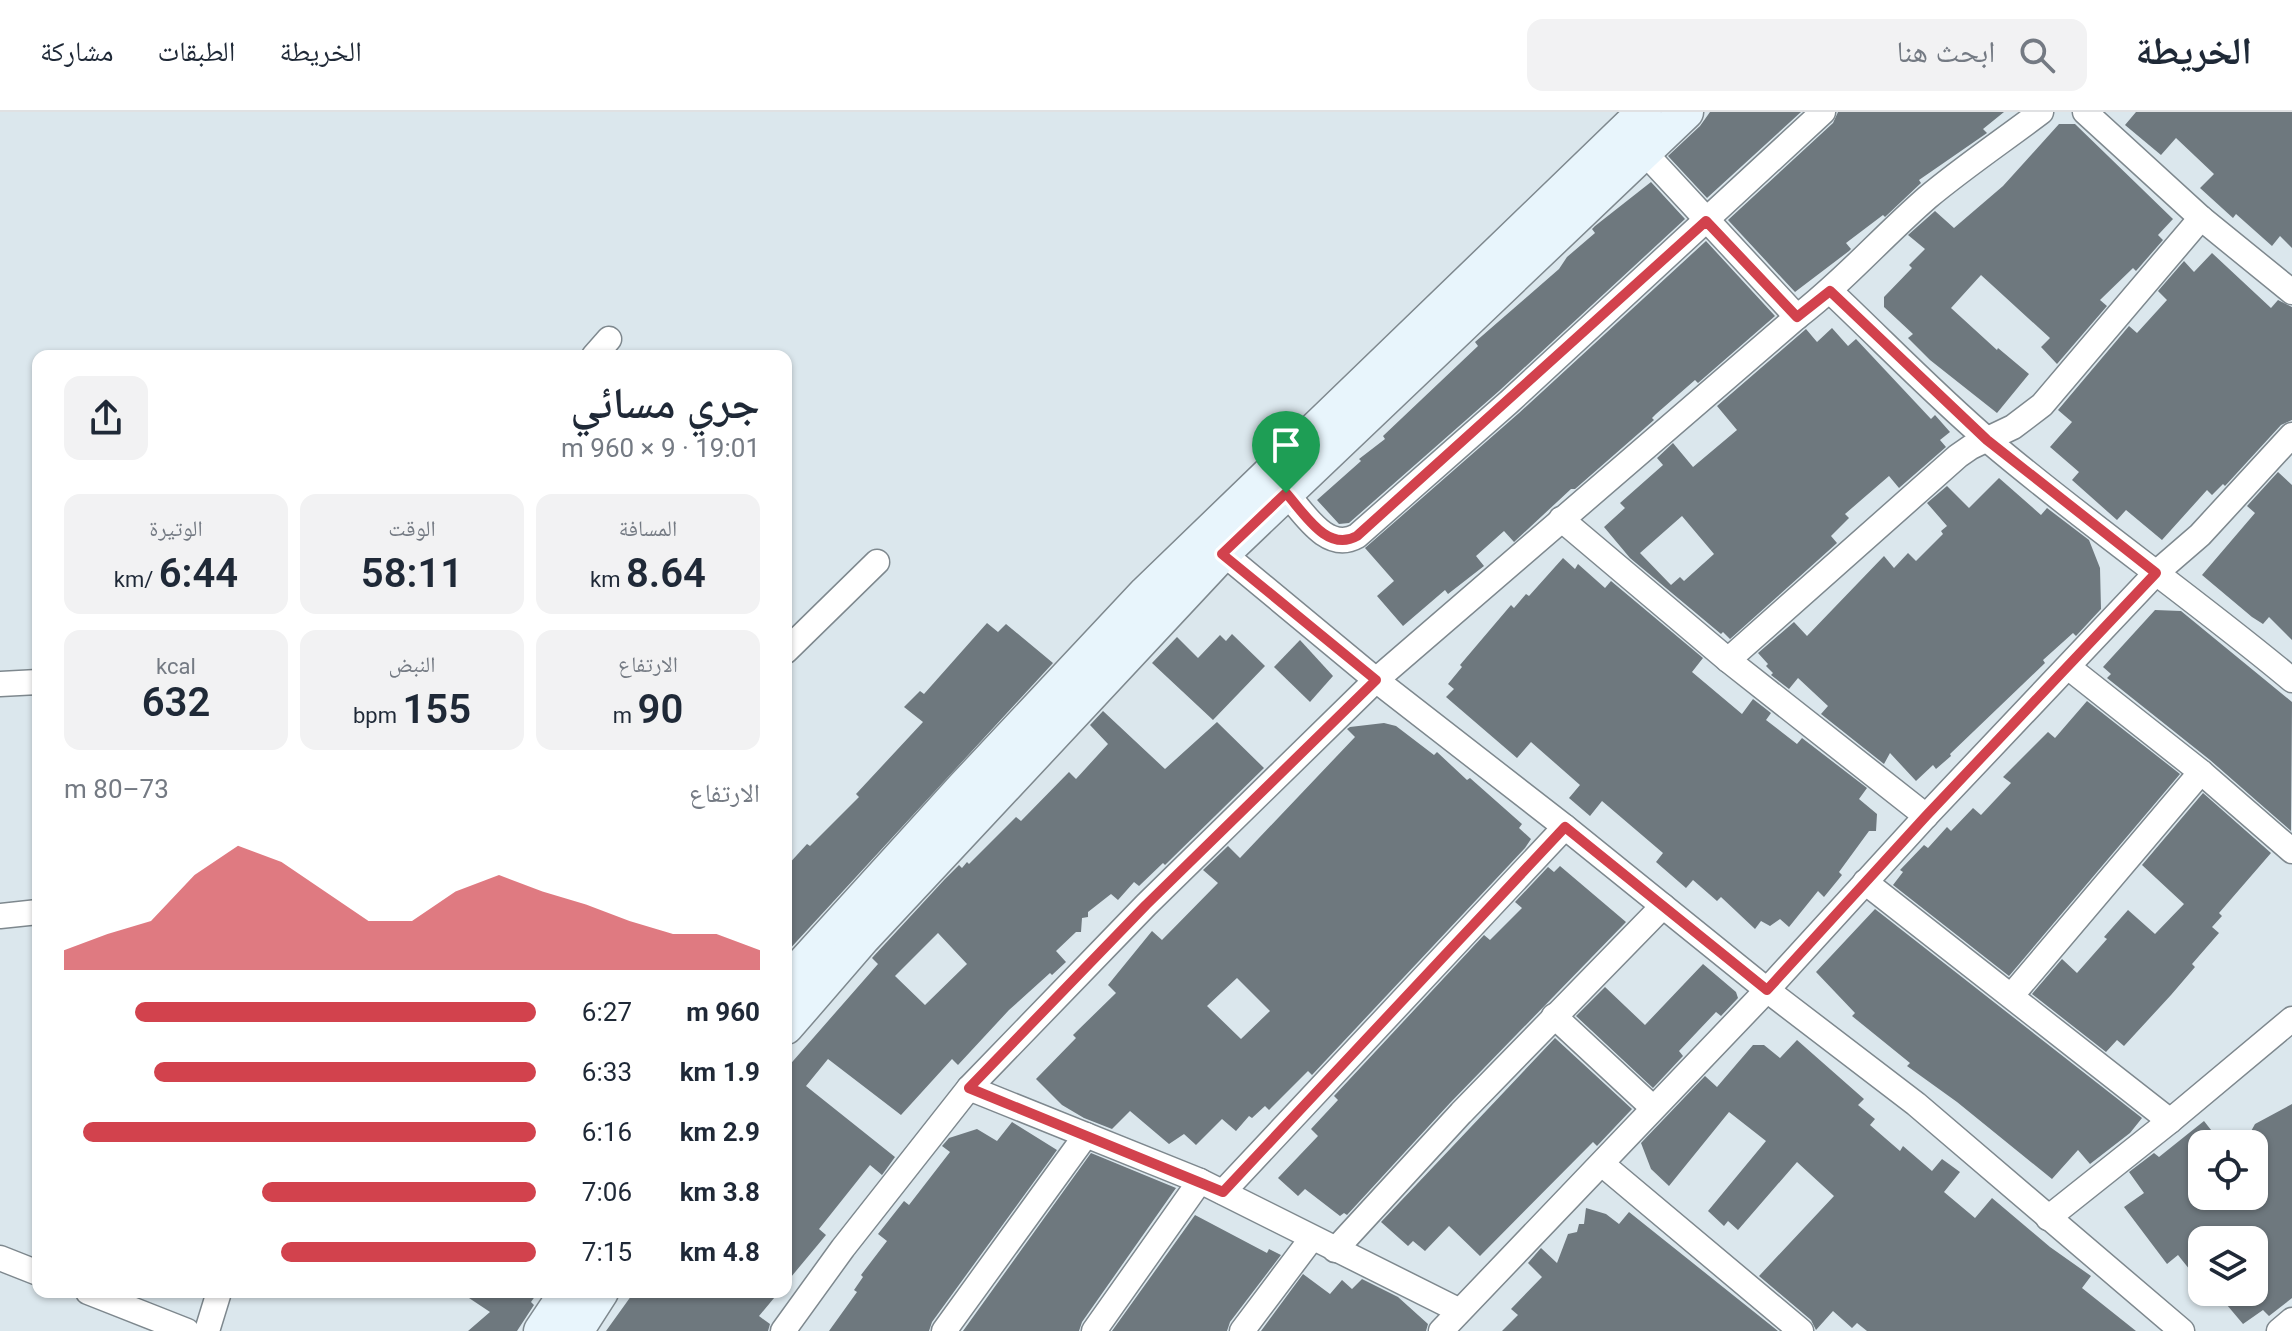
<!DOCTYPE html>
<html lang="ar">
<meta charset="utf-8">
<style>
:root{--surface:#fff;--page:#f2f2f3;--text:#1f2937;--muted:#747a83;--line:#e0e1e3;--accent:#d2424d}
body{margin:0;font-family:Roboto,"Noto Naskh Arabic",sans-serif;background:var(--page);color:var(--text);direction:rtl;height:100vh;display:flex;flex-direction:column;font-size:30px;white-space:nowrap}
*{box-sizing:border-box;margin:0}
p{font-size:26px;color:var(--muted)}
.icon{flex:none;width:44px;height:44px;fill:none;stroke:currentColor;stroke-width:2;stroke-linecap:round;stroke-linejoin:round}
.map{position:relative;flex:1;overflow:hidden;direction:ltr}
.sheet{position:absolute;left:32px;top:238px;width:760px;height:948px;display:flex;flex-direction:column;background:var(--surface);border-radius:16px;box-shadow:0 2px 6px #0004;direction:rtl}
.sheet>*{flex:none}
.fabs{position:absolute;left:2188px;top:1018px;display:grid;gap:16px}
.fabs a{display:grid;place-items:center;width:80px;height:80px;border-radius:16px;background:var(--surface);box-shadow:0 2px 6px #0004;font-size:40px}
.pin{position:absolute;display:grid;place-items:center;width:68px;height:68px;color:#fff;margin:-82px -34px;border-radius:50% 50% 50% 0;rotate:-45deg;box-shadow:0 0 8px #0007}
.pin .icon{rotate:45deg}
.round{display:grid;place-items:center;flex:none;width:84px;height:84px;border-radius:16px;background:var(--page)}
.head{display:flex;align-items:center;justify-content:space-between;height:136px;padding:0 32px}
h1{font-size:44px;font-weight:600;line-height:60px}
.stats{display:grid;grid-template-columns:repeat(3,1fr);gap:12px;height:136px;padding:8px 32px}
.stats div{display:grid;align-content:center;border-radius:16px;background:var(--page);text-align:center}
.stats b{font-size:40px;font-weight:600}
.stats small{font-size:22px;font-weight:400}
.stats p{font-size:22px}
.chart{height:224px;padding:16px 32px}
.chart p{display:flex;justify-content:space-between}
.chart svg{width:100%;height:144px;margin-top:8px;fill:var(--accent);opacity:.7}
ul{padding:0 32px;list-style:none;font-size:26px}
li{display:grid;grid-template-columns:128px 96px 1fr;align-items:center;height:60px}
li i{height:20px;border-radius:10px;background:var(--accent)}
header{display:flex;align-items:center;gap:48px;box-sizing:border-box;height:112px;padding:0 40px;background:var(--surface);border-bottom:2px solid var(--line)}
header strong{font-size:38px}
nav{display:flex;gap:44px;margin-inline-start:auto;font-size:28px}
.search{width:560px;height:72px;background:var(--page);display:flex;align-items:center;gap:20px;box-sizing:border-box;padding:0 28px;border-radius:16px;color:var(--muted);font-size:30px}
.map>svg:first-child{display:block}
.building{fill:#6e787e;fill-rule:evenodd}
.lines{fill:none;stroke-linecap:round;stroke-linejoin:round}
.street-casing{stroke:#7e888e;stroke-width:27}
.secondary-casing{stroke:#7e888e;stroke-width:37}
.street{stroke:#fff;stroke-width:24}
.secondary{stroke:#e8f5fc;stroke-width:34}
.route-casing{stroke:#fff;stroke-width:16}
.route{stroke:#d2424d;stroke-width:10}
</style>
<header>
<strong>الخريطة</strong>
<div class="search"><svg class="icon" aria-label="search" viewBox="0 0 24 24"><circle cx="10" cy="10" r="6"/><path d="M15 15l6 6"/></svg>ابحث هنا</div>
<nav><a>الخريطة</a><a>الطبقات</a><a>مشاركة</a></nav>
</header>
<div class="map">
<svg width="2292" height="1219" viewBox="0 0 2292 1219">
<rect width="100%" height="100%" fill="#dbe7ed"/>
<g class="building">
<polygon points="1710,0 1801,0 1707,86 1668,44 1700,14"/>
<polygon points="1838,0 2004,0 1983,17 1987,21 1919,68 1921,71 1885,105 1883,103 1846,131 1851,137 1849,139 1795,180 1728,108 1833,11"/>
<polygon points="2136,0 2292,0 2292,136 2280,124 2272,134 2236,102 2233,106 2200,76 2214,62 2176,26 2161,43 2125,13"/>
<polygon points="2059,12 2075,12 2173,107 2158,123 2163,128 2136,159 2133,156 2100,188 2107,194 2057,252 2041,235 2050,226 1981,163 1951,196 1997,238 1998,236 2029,262 1997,301 1930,248 1908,226 1913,222 1884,195 1884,185 1912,156 1909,153 1925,137 1908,123 1935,99 1954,116 2003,74"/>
<polygon points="1651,70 1685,107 1499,279 1349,411 1339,412 1317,388 1361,349 1359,347 1385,327 1383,324 1478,234 1475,230 1559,157 1567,145 1595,121 1592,117 1595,114"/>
<polygon points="1706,129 1775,204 1698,271 1695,268 1656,302 1652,306 1654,308 1575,377 1571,377 1514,430 1504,419 1476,444 1484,454 1448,482 1445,478 1403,514 1377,484 1394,469 1365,436 1519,301"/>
<polygon points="2212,141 2271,196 2278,188 2292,195 2292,308 2281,313 2225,374 2223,372 2212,383 2207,378 2162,428 2126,398 2117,408 2072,368 2079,360 2050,335 2072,310 2058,298 2129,214 2137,221 2167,188 2158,179 2184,149 2194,160"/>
<path d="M1832,216L1848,234L1856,227L1931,307L1935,303L1950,320L1940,328L1946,335L1899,376L1889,364L1845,402L1849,406L1831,424L1837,431L1730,527L1723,520L1721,522L1630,446L1604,415L1625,396L1620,391L1663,353L1657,346L1673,331L1693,355L1737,318L1717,294L1806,217L1817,230ZM1682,404L1714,442L1684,469L1680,465L1671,473L1640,441Z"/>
<polygon points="2278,360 2292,373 2292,528 2269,505 2263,512 2252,505 2202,463 2255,401 2247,394"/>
<polygon points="1999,366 2041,403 2047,396 2089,428 2100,456 2101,497 2076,524 2073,521 2043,548 2045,551 1950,642 1951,644 1936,657 1933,653 1916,669 1890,641 1884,652 1821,602 1828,594 1798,566 1789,577 1771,563 1773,561 1766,554 1768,552 1758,541 1794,510 1807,524 1884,444 1894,456 1908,441 1916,449 1943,422 1941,419 1947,414 1927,391 1947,374 1969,396"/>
<polygon points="1563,446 1575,457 1578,452 1605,476 1611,469 1703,546 1692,560 1742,602 1753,587 1771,601 1766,608 1797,632 1802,626 1867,676 1859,687 1877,702 1876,719 1869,719 1839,760 1842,763 1824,785 1818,779 1789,815 1780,807 1770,814 1761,809 1755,817 1721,785 1717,789 1693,768 1686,776 1656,750 1663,741 1602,689 1590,704 1569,686 1580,673 1531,630 1517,646 1446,585 1454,577 1448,572 1462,555 1460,553 1511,493 1514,496 1526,482 1529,484"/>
<polygon points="2155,498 2181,499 2292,590 2291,719 2210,648 2107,566 2111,562 2103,555"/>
<polygon points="987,511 998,520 1006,512 1053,551 786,841 786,755 807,732 810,734 859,685 856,682 923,610 904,595 920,579 924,582"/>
<polygon points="1232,522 1265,554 1213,608 1152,551 1177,525 1198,546 1220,523 1226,529"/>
<polygon points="1300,528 1333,564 1310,590 1274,555"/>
<polygon points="2087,589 2180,662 2009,864 1893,773 1903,760 1900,758 1924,733 1928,736 1947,715 1951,719 1973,696 1981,703 2011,671 2003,665 2048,620 2055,626"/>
<path d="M1103,599L1165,657L1217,610L1264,656L1165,753L1163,751L1139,774L1134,770L1118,788L1111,782L1088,800V805L1082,806L1081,820H1076L1056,839L1066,850L1052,863L1050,861L1009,898L958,953L952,947L901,1003L828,947L806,974L895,1045L882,1063L870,1053L819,1117L826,1123L786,1171V957L878,852L872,846L945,767L959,753L962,756L967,750L969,752L1016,705L1021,709L1069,660L1076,667L1108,632L1090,613ZM938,821L967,852L925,893L895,864Z"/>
<path d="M1384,611L1396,614L1434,643L1437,640L1467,668L1470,666L1522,712L1519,716L1531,727L1525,736L1312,963L1308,959L1269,998L1265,994L1252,1006L1249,1004L1236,1019L1222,1007L1196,1033L1184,1022L1169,1032L1130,999L1112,1017L1084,1006L1062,993L1036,967L1076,926L1073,923L1116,881L1108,873L1152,819L1162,828L1218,771L1203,758L1228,734L1240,746L1355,625L1347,617L1350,615ZM1237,866L1270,899L1241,927L1207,894Z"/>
<polygon points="2203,681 2271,741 2219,801 2222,804 2212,815 2219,821 2192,852 2195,855 2171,883 2124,934 2117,928 2106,940 2032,882 2062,847 2077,861 2107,827 2104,825 2128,798 2155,822 2184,792 2142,753"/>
<polygon points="1560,754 1626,810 1450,991 1347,1103 1344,1101 1340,1104 1305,1077 1298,1084 1278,1066 1318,1024 1311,1017 1338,988 1334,984 1484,823 1490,828 1522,796 1515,790 1548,755 1554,760"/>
<polygon points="1875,797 2142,1006 2130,1021 2090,1052 2078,1038 2052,1067 1957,990 1907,954 1910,951 1852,904 1855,901 1816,860"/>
<polygon points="1703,852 1736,880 1738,886 1721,904 1716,900 1679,939 1683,944 1653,976 1576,904 1605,875 1645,913"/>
<polygon points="1555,926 1632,997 1597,1034 1593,1030 1480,1144 1449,1114 1425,1139 1413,1129 1408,1134 1381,1110"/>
<polygon points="1797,928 1864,987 1858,993 1875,1007 1870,1013 1900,1039 1903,1034 1932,1059 1942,1047 1960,1060 1944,1080 1975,1106 1992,1086 2050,1135 2091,1164 2082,1176 2136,1219 1867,1219 1857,1211 1852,1216 1833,1199 1816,1218 1811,1208 1759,1164 1834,1084 1797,1050 1738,1118 1728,1109 1724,1114 1708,1099 1766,1029 1729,1000 1669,1074 1651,1057 1641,1031 1705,964 1717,975 1753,933 1764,933 1780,946"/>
<polygon points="2292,992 2292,1186 2269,1204 2263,1198 2243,1212 2216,1180 2254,1180 2254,1128 2202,1128 2202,1173 2178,1143 2167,1152 2124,1095 2144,1081 2129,1060 2154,1041 2159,1045 2204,1009 2222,1032 2202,1032 2202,1084 2254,1084 2254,1032 2244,1032 2255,1012"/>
<polygon points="1012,1010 1057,1038 932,1210 929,1219 829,1219 857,1180 854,1178 863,1165 861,1163 887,1129 878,1122 904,1089 909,1093 950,1040 942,1034 949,1026 977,1017 997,1029"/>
<polygon points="1091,1041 1176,1076 1082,1210 1079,1219 963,1219"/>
<polygon points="1586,1096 1606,1102 1619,1112 1629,1100 1778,1219 1502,1219 1518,1203 1511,1197 1542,1165 1528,1151 1541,1136 1557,1151 1568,1122 1577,1120 1579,1112 1584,1112"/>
<polygon points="1195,1103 1267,1141 1269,1137 1281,1143 1230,1210 1227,1219 1112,1219"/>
<polygon points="1303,1162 1330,1182 1342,1168 1352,1177 1362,1167 1398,1185 1428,1212 1426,1219 1261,1219"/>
<polygon points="460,1180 538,1180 531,1190 534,1193 517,1219 468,1219 490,1200"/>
<polygon points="634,1180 779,1180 759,1204 770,1212 768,1219 606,1219"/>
</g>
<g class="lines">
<defs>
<g id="street">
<polyline points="2085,0 2201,106 2292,180"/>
<polyline points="1644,40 1797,205"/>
<path d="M1830,179C1883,229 1935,283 1990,330C2088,413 2194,486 2292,568"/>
<polyline points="594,244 609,227"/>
<path d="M1286,381C1304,401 1327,441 1357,424L1509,290L1823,0"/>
<polyline points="1561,407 1728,548 1926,704"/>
<polyline points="1212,432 1376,568 1565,715 1767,878 1916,992 2182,1219"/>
<polyline points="786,539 877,450"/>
<polyline points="1728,548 1958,344 1971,335 2013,315 2042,293 2201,106"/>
<polyline points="2068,555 2201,660 2292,739"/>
<polyline points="0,572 38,570"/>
<polyline points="1865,770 2170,1009"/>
<polyline points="0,804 38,800"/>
<polyline points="2012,883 2201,660"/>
<polyline points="1554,904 1652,995"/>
<polyline points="969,976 1200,1069 1458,1198"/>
<polyline points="1602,1052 1801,1219"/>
<polyline points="1223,1080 1565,715"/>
<polyline points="2048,1106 2170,1009 2292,907"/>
<polyline points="1335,1138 1461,1001 1663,794"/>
<polyline points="0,1146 38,1161"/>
<polyline points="88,1180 187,1219"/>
<polyline points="207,1219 219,1180"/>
<path d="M783,1219L843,1136L969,976L1146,793L1376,568L1797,205C1844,169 1883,124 1928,85C1964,55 2004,28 2041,0"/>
<polyline points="944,1219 1086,1023"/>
<polyline points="1094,1219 1200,1069"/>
<polyline points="1242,1219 1312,1126"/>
<polyline points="1441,1219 1767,878 1926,704 2156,461 2200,423 2292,323"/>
<polyline points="2279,1219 2292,1208"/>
</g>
<g id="secondary">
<polyline points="786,871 964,675 1146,481 1644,0"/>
<polyline points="786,915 863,826 1222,442 1686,0"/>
<polyline points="541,1219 567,1180"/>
<polyline points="576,1219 601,1180"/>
</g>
</defs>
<use href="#street" class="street-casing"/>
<use href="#secondary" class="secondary-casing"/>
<use href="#street" class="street"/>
<use href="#secondary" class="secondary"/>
</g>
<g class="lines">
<defs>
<path id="route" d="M1706,109L1797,205L1830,179L1987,328L2156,461L1926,704L1767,878L1565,715L1223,1080L969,976L1146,793L1376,568L1222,442L1286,381C1304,401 1327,441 1357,424Z"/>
</defs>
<use href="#route" class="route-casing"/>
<use href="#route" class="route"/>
</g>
</svg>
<div class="fabs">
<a><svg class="icon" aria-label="locate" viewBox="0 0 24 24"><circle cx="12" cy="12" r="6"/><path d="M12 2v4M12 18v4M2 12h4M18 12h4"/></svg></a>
<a><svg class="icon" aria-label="layers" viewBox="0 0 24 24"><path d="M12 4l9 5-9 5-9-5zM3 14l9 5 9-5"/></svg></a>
</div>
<div class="pin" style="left:1286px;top:381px;background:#1e9e55"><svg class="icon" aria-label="arrive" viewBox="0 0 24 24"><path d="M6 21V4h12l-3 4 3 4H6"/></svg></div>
<section class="sheet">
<div class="head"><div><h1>جري مسائي</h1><p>19:01 · 9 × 960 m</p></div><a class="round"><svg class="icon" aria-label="share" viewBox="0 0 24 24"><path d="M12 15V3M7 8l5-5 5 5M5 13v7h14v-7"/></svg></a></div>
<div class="stats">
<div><p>المسافة</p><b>8.64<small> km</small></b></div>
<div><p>الوقت</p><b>58:11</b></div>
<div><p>الوتيرة</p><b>6:44<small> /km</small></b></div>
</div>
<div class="stats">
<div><p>الارتفاع</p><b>90<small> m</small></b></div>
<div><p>النبض</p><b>155<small> bpm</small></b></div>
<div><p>kcal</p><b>632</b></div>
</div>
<div class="chart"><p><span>الارتفاع</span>73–80 m</p>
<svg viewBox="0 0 160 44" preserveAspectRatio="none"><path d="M0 44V38L10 33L20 29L30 15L40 6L50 11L60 20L70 29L80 29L90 20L100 15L110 20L120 24L130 29L140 33L150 33L160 38V44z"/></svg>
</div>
<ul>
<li><b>960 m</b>6:27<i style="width:85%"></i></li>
<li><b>1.9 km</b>6:33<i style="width:81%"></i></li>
<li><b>2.9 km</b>6:16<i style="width:96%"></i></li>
<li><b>3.8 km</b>7:06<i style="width:58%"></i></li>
<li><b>4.8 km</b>7:15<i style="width:54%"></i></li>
</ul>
</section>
</div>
